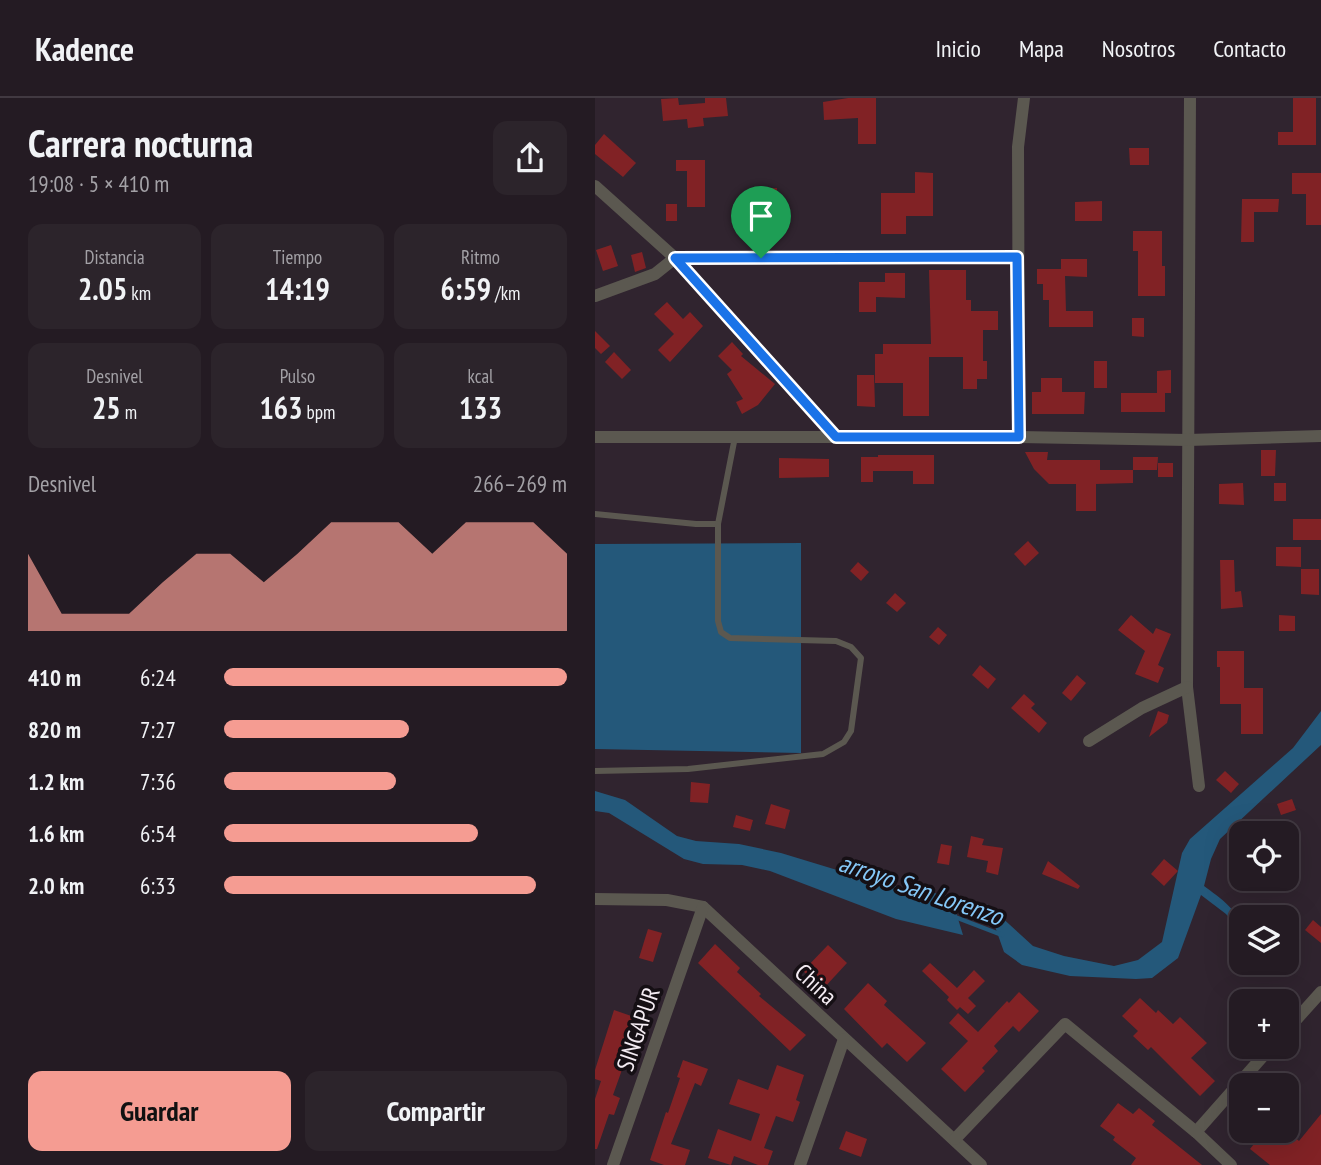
<!DOCTYPE html>
<html lang="es">
<meta charset="utf-8">
<style>
:root{--surface:#241b23;--page:#2c242b;--text:#f1f3f6;--muted:#a3a1a6;--line:#413941;--accent:#f59c92}
body{margin:0;font-family:"PT Sans Narrow",sans-serif;background:var(--page);color:var(--text);height:100vh;display:flex;flex-direction:column;font-size:26px;white-space:nowrap}
*{box-sizing:border-box;margin:0}
p{font-size:23px;color:var(--muted)}
.icon{flex:none;width:38px;height:38px;fill:none;stroke:currentColor;stroke-width:2;stroke-linecap:round;stroke-linejoin:round}
.map{position:relative;flex:1;overflow:hidden}
.side{display:flex;flex-direction:column;background:var(--surface);width:595px}
.side>*{flex:none}
.buttons{position:absolute;left:634px;top:723px;display:grid;gap:14px}
.buttons a{display:grid;place-items:center;width:70px;height:70px;border-radius:14px;background:var(--surface);box-shadow:0 7px 28px #0002,0 0 0 2px var(--line);font-size:35px}
.pin{position:absolute;display:grid;place-items:center;width:60px;height:60px;color:#fff;margin:-72px -30px;border-radius:50% 50% 50% 0;rotate:-45deg;box-shadow:0 0 7px #0007}
.pin .icon{rotate:45deg}
.round{display:grid;place-items:center;flex:none;width:74px;height:74px;border-radius:14px;background:var(--page)}
.head{display:flex;align-items:center;justify-content:space-between;height:119px;padding:0 28px}
h1{font-size:38px;font-weight:600;line-height:52px}
.stats{display:grid;grid-template-columns:repeat(3,1fr);gap:10px;height:119px;padding:7px 28px}
.stats div{display:grid;align-content:center;border-radius:14px;background:var(--page);text-align:center}
.stats b{font-size:30px;font-weight:600}
.stats small{font-size:19px;font-weight:400}
.stats p{font-size:19px}
.chart{height:196px;padding:14px 28px}
.chart p{display:flex;justify-content:space-between}
.chart svg{width:100%;height:126px;margin-top:7px;fill:var(--accent);opacity:.7}
.button{display:flex;gap:14px;margin-top:auto;padding:14px 28px}
.button a{flex:1;height:80px;border-radius:14px;background:var(--accent);color:#111;font-size:28px;font-weight:600;line-height:80px;text-align:center}
.button a+a{background:var(--page);color:var(--text)}
ul{padding:0 28px;list-style:none;font-size:23px}
li{display:grid;grid-template-columns:112px 84px 1fr;align-items:center;height:52px}
li i{height:18px;border-radius:9px;background:var(--accent)}
header{display:flex;align-items:center;gap:42px;box-sizing:border-box;height:98px;padding:0 35px;background:var(--surface);border-bottom:2px solid var(--line)}
header strong{font-size:33px}
nav{display:flex;gap:38px;margin-inline-start:auto;font-size:24px}
main{display:flex;flex:1;min-height:0}
.map>svg:first-child{display:block}
.water{fill:#24587a}
.lines{fill:none;stroke-linecap:round;stroke-linejoin:round}
.stream{stroke:#24587a;stroke-width:4.5}
.building{fill:#812225}
.service{stroke:#5b5850;stroke-width:6}
.minor{stroke:#5b5850;stroke-width:12}
.route-casing{stroke:#fff;stroke-width:14}
.route{stroke:#1a73e8;stroke-width:9}
.labels{text-anchor:middle;dominant-baseline:central;stroke-width:7;stroke-linejoin:round;paint-order:stroke}
.street-label{font-size:24px;fill:#f4ecf3;stroke:#150f14}
.water-label{font-size:26px;font-style:italic;fill:#85c8f8;stroke:#150f14}
</style>
<header>
<strong>Kadence</strong>
<nav><a>Inicio</a><a>Mapa</a><a>Nosotros</a><a>Contacto</a></nav>
</header>
<main>
<section class="side">
<div class="head"><div><h1>Carrera nocturna</h1><p>19:08 · 5 × 410 m</p></div><a class="round"><svg class="icon" aria-label="share" viewBox="0 0 24 24"><path d="M12 15V3M7 8l5-5 5 5M5 13v7h14v-7"/></svg></a></div>
<div class="stats">
<div><p>Distancia</p><b>2.05<small> km</small></b></div>
<div><p>Tiempo</p><b>14:19</b></div>
<div><p>Ritmo</p><b>6:59<small> /km</small></b></div>
</div>
<div class="stats">
<div><p>Desnivel</p><b>25<small> m</small></b></div>
<div><p>Pulso</p><b>163<small> bpm</small></b></div>
<div><p>kcal</p><b>133</b></div>
</div>
<div class="chart"><p><span>Desnivel</span>266–269 m</p>
<svg viewBox="0 0 160 44" preserveAspectRatio="none"><path d="M0 44V17L10 38L20 38L30 38L40 27L50 17L60 17L70 27L80 17L90 6L100 6L110 6L120 17L130 6L140 6L150 6L160 17V44z"/></svg>
</div>
<ul>
<li><b>410 m</b>6:24<i style="width:100%"></i></li>
<li><b>820 m</b>7:27<i style="width:54%"></i></li>
<li><b>1.2 km</b>7:36<i style="width:50%"></i></li>
<li><b>1.6 km</b>6:54<i style="width:74%"></i></li>
<li><b>2.0 km</b>6:33<i style="width:91%"></i></li>
</ul>
<div class="button"><a>Guardar</a><a>Compartir</a></div>
</section>
<div class="map">
<svg width="726" height="1067" viewBox="0 0 726 1067">
<rect width="100%" height="100%" fill="#30242f"/>
<g class="water">
<polygon points="206,445 206,655 0,651 0,446"/>
<path d="M726,613V647L625,741L616,761L609,788C625,800 646,813 646,835L631,816L606,797L583,860L557,880L541,881L475,878L427,867L409,854L392,806L438,848L469,858L519,868L543,862L567,844L587,755L595,741L698,650Z"/>
<polygon points="0,693 30,702 82,738 101,743 144,746 186,755 288,786 356,798 368,837 301,821 175,773 147,767 108,766 89,761 14,715 0,713"/>
</g>
<g class="lines">
<polyline class="stream" points="360,819 407,837"/>
</g>
<g class="building">
<polygon points="83,0 84,7 110,5 110,0 131,0 133,18 108,20 109,28 93,30 92,21 68,23 66,1"/>
<polygon points="253,0 281,0 281,46 263,46 263,20 229,22 228,4"/>
<polygon points="698,0 721,0 721,47 683,47 683,34 698,34"/>
<polygon points="9,36 41,65 28,79 0,56 0,47"/>
<polygon points="534,50 554,50 554,67 535,67"/>
<polygon points="81,62 110,62 110,109 92,109 92,73 81,73"/>
<polygon points="320,74 338,75 338,118 311,118 311,136 286,136 286,95 320,95"/>
<polygon points="697,75 726,75 726,127 711,127 711,96 697,96"/>
<rect x="166" y="90" width="16" height="34"/>
<polygon points="647,101 684,101 683,114 659,114 659,144 646,144"/>
<polygon points="507,103 507,123 480,123 480,104"/>
<rect x="71" y="106" width="11" height="17"/>
<polygon points="538,133 567,133 567,168 570,168 570,198 543,198 543,153 538,153"/>
<polygon points="16,147 23,168 8,173 1,152"/>
<polygon points="47,154 51,170 40,174 36,157"/>
<polygon points="466,161 492,161 492,179 470,178 471,213 498,213 498,229 454,229 454,202 448,202 448,186 442,186 442,171 466,171"/>
<polygon points="334,172 371,172 371,202 376,202 376,213 403,213 403,232 388,232 388,263 392,263 392,281 382,281 382,291 368,291 368,259 334,259 334,318 308,318 308,285 280,285 280,256 288,256 288,246 336,246"/>
<polygon points="290,175 310,175 310,200 281,199 281,214 264,214 264,184 290,184"/>
<polygon points="72,204 88,221 95,214 108,228 75,264 63,252 79,236 59,216"/>
<polygon points="537,220 549,220 549,239 537,238"/>
<polygon points="0,233 15,248 6,256 0,250"/>
<polygon points="137,244 148,256 146,258 180,286 163,307 147,316 141,304 148,301 132,276 137,272 123,258"/>
<polygon points="19,254 36,272 27,281 10,264"/>
<rect x="499" y="263" width="13" height="27"/>
<polygon points="576,272 576,295 570,295 570,314 526,314 526,295 568,295 562,295 562,273"/>
<polygon points="262,277 279,277 280,309 262,308"/>
<polygon points="446,280 467,280 467,294 490,294 489,316 437,316 437,294 446,294"/>
<polygon points="666,352 681,352 680,378 666,378"/>
<polygon points="430,354 453,354 452,362 505,362 505,372 538,372 538,385 501,386 501,413 481,413 481,386 454,386 439,371"/>
<polygon points="283,357 339,357 339,386 318,386 318,373 278,373 278,384 266,384 266,359 283,359"/>
<polygon points="538,359 563,359 562,372 538,372"/>
<polygon points="184,360 234,361 234,379 184,380"/>
<rect x="563" y="365" width="15" height="14"/>
<polygon points="648,385 649,407 624,406 624,386"/>
<rect x="679" y="385" width="12" height="18"/>
<rect x="698" y="421" width="28" height="21"/>
<polygon points="433,443 444,455 430,468 419,456"/>
<polygon points="681,449 706,449 706,469 681,468"/>
<polygon points="625,462 639,462 640,494 646,493 648,509 626,511"/>
<polygon points="263,464 274,474 266,483 255,473"/>
<polygon points="706,471 724,471 724,497 706,496"/>
<polygon points="300,495 311,505 302,514 291,505"/>
<polygon points="536,517 558,536 561,530 576,536 563,567 569,570 563,585 540,576 550,553 523,532"/>
<polygon points="684,517 700,518 700,533 684,533"/>
<polygon points="343,529 352,537 344,547 334,539"/>
<polygon points="622,553 649,553 649,590 668,590 668,636 646,636 646,606 625,606 625,569 622,569"/>
<polygon points="385,567 401,581 393,591 377,577"/>
<polygon points="482,577 491,585 476,603 467,595"/>
<polygon points="429,596 440,606 436,610 452,625 444,635 416,610"/>
<polygon points="563,613 574,617 572,625 554,639"/>
<polygon points="630,673 644,686 636,695 621,682"/>
<polygon points="96,684 115,686 113,705 95,704"/>
<polygon points="697,701 701,712 686,717 682,706"/>
<polygon points="176,706 195,712 190,731 170,726"/>
<polygon points="141,717 158,722 155,733 138,729"/>
<polygon points="376,738 389,741 387,747 408,750 403,777 391,774 393,763 372,759"/>
<polygon points="346,746 357,748 354,767 342,765"/>
<polygon points="569,761 583,773 569,788 556,776"/>
<polygon points="453,763 485,788 483,791 447,776"/>
<polygon points="718,822 726,829 726,845 710,832"/>
<polygon points="53,831 67,835 58,864 44,860"/>
<polygon points="120,846 145,870 142,874 166,896 164,898 211,937 195,953 103,865"/>
<polygon points="233,847 252,865 228,891 208,873"/>
<polygon points="335,865 362,890 379,872 390,883 373,900 381,908 373,916 365,909 362,912 352,902 354,899 327,873"/>
<polygon points="273,885 292,903 289,907 331,945 312,964 292,945 287,950 249,911"/>
<polygon points="49,889 61,893 54,916 41,912"/>
<polygon points="424,894 444,913 424,934 418,928 399,948 403,953 387,970 390,973 370,994 346,971 373,943 354,925 363,915 383,934 412,903 414,905"/>
<polygon points="545,900 561,915 563,912 578,926 585,919 612,945 596,960 620,983 605,998 556,949 553,952 538,938 543,933 527,918"/>
<polygon points="19,912 42,920 24,967 28,969 18,997 25,1000 19,1017 14,1016 2,1051 0,1051 0,1001 6,983 0,981 0,972"/>
<polygon points="88,962 113,971 106,988 100,985 76,1046 95,1052 90,1067 69,1067 55,1062 71,1014 73,1015 85,980 82,979"/>
<polygon points="182,967 209,977 201,1002 205,1004 198,1024 181,1018 169,1050 178,1053 173,1067 163,1067 139,1058 136,1067 113,1060 123,1031 156,1043 165,1016 134,1006 143,981 173,992"/>
<polygon points="523,1005 538,1016 544,1010 560,1023 557,1027 607,1067 536,1067 541,1060 518,1042 520,1039 505,1028"/>
<polygon points="726,1016 726,1067 675,1067 655,1051 670,1032 691,1032 704,1043"/>
<polygon points="251,1033 272,1041 266,1059 244,1051"/>
</g>
<g class="lines">
<g class="service">
<polyline points="0,416 101,426 123,426 140,339"/>
<polyline points="0,673 93,671 228,656 249,644 256,633 266,560 256,549 241,543 135,540 126,534 123,523 123,426"/>
</g>
<g class="minor">
<polyline points="595,0 592,589 604,688"/>
<polyline points="0,88 80,160 241,339"/>
<polyline points="0,198 60,176 80,160 422,159"/>
<polyline points="0,339 424,339 593,342 726,338"/>
<polyline points="424,339 423,49 429,0"/>
<polyline points="494,643 547,610 592,589"/>
<polyline points="0,801 72,802 108,809 386,1067"/>
<polyline points="691,933 726,894"/>
<polyline points="601,1034 677,948"/>
<polyline points="360,1041 470,926 601,1034 636,1067"/>
<polyline points="18,1067 108,809"/>
<polyline points="205,1067 249,941"/>
</g>
</g>
<g class="lines">
<defs>
<polygon id="route" points="422,159 424,339 241,339 80,160"/>
</defs>
<use href="#route" class="route-casing"/>
<use href="#route" class="route"/>
</g>
<g class="labels">
<g class="street-label">
<text transform="translate(221 886) rotate(43)">China</text>
<text transform="translate(43 931) rotate(-71)">SINGAPUR</text>
</g>
<g class="water-label">
<text transform="translate(326 791) rotate(19)">arroyo San Lorenzo</text>
</g>
</g>
</svg>
<div class="buttons">
<a><svg class="icon" aria-label="locate" viewBox="0 0 24 24"><circle cx="12" cy="12" r="6"/><path d="M12 2v4M12 18v4M2 12h4M18 12h4"/></svg></a>
<a><svg class="icon" aria-label="layers" viewBox="0 0 24 24"><path d="M12 4l9 5-9 5-9-5zM3 14l9 5 9-5"/></svg></a>
<a>+</a>
<a>−</a>
</div>
<div class="pin" style="left:166px;top:160px;background:#1e9e55"><svg class="icon" aria-label="arrive" viewBox="0 0 24 24"><path d="M6 21V4h12l-3 4 3 4H6"/></svg></div>
</div>
</main>
